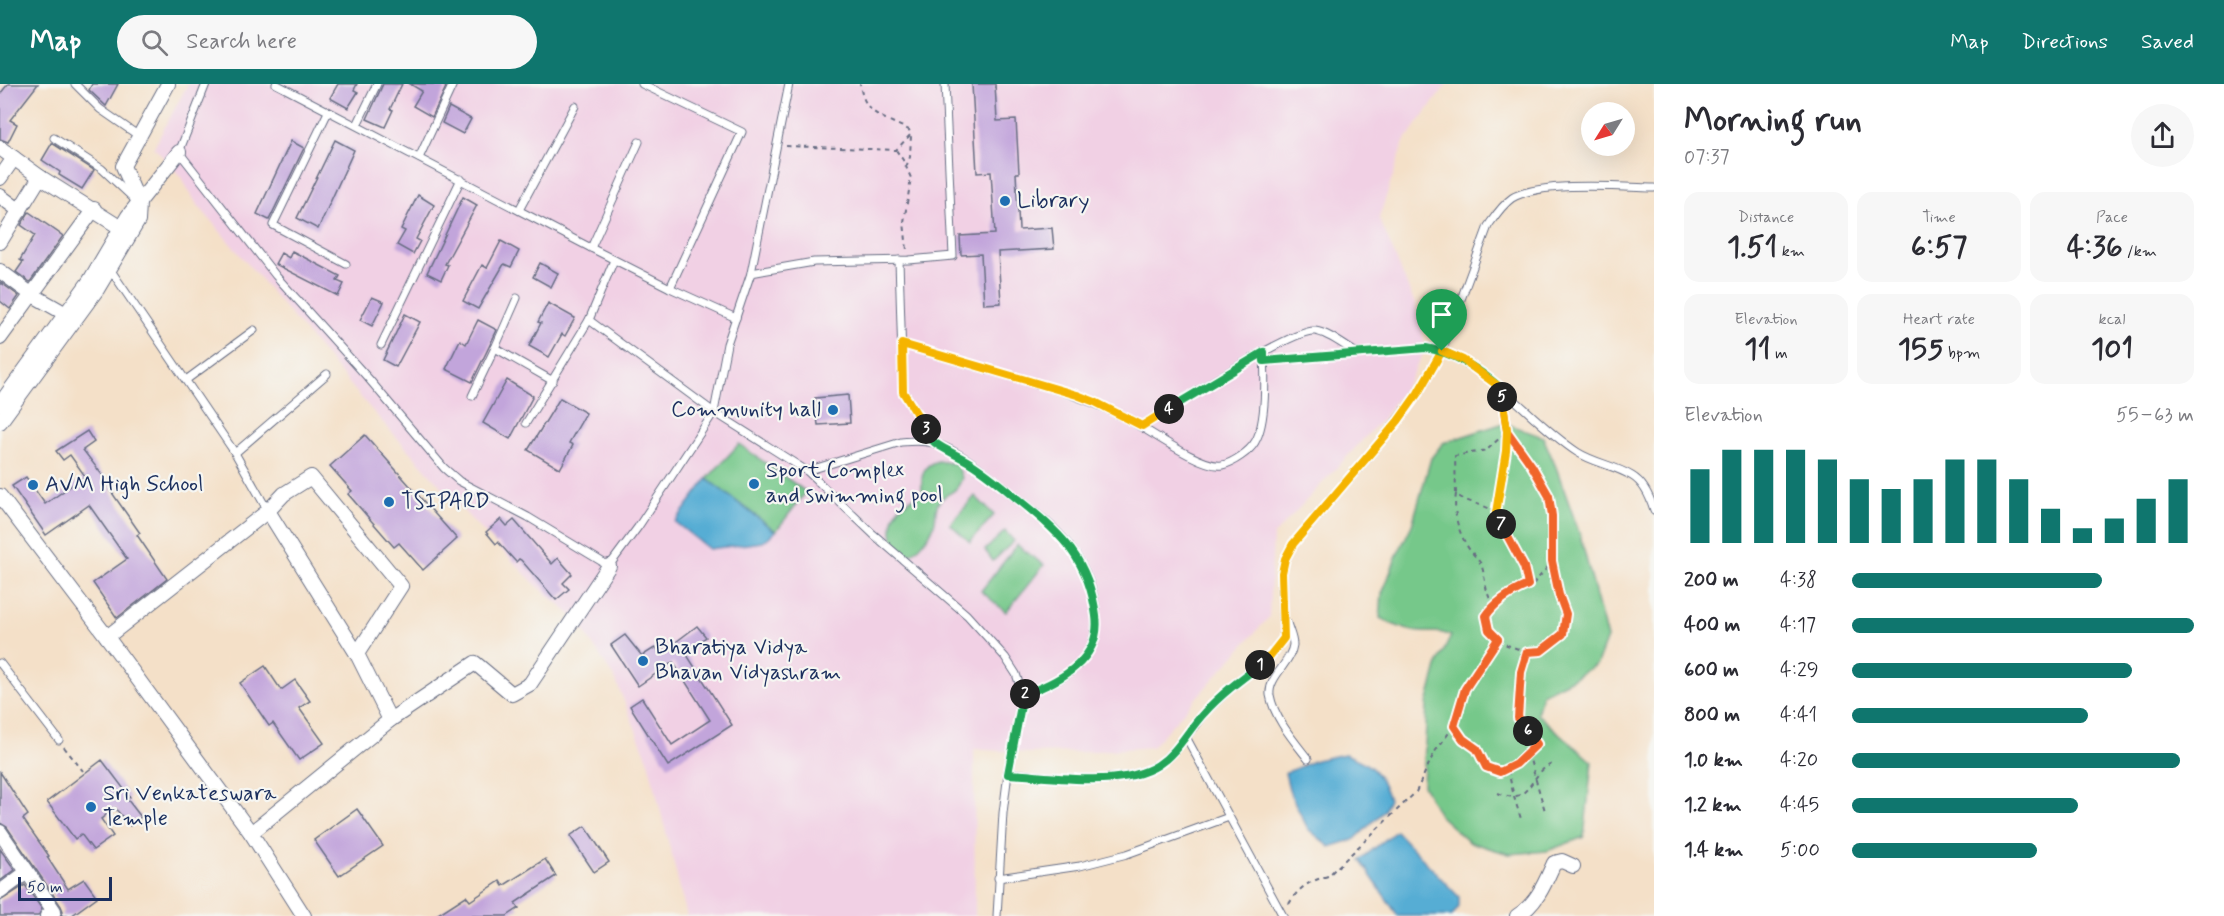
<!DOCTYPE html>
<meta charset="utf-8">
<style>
:root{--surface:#fff;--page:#f7f7f7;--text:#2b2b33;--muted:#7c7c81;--accent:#0f766e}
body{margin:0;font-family:Mynerve,sans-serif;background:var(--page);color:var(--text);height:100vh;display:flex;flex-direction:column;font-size:22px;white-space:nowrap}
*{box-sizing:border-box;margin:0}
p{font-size:20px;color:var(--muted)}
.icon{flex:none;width:33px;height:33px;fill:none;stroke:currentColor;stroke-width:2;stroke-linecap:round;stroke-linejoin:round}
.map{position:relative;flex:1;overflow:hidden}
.sheet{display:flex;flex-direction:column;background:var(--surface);width:570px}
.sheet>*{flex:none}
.needle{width:39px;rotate:233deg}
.fabs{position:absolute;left:1581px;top:18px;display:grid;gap:12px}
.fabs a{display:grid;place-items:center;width:54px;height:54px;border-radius:50%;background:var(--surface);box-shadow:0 6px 24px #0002;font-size:30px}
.scale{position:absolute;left:18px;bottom:15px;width:94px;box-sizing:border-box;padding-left:6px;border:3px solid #1b2f5e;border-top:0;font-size:16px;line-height:21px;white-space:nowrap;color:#1b2f5e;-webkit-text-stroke:4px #f6f6f2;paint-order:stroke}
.pin{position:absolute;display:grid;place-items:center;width:51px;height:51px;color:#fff;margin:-62px -26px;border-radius:50% 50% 50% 0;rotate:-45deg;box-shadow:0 0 6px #0007}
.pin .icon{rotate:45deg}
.km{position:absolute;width:30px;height:30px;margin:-15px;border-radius:50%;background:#222;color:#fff;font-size:16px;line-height:30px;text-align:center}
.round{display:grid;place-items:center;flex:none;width:63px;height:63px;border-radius:32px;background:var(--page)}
.head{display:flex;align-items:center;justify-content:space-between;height:102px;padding:0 30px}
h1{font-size:33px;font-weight:800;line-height:45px}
.figures{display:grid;grid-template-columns:repeat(3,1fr);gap:9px;height:102px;padding:6px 30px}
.figures div{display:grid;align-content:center;border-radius:15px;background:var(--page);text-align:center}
.figures b{font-size:30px;font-weight:800}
.figures small{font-size:16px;font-weight:400}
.figures p{font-size:16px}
.chart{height:168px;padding:12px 30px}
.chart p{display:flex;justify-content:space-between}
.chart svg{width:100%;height:108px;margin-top:6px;stroke:var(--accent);stroke-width:6}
ul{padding:0 30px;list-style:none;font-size:20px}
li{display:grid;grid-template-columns:96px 72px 1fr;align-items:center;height:45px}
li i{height:15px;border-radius:8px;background:var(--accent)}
header{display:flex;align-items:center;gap:36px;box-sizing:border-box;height:84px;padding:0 30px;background:var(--accent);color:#fff}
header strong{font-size:28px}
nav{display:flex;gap:33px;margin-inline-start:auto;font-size:21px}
.search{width:420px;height:54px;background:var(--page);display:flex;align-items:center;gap:15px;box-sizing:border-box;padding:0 21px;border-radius:33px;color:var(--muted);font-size:22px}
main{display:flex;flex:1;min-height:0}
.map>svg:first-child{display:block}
.built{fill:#f1d0e4}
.green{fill:#76c88a;stroke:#487c74;stroke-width:1.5}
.water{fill:#57add4;stroke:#396e99;stroke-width:1.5}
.building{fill:#c2a5db}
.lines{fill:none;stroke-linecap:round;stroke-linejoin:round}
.lane-casing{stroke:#676d83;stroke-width:9}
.street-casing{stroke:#676d83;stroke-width:16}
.path{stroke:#676d83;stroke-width:2;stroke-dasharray:4.5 4.5;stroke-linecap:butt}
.lane{stroke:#fff;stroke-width:7}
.street{stroke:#fff;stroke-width:14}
.split-1-casing{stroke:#fff;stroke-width:12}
.split-2-casing{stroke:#fff;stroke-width:12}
.split-3-casing{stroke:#fff;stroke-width:12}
.split-4-casing{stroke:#fff;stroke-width:12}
.split-5-casing{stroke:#fff;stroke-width:12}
.split-6-casing{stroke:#fff;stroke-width:12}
.split-7-casing{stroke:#fff;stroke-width:12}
.split-8-casing{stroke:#fff;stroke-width:12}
.split-1{stroke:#f5b400;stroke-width:8}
.split-2{stroke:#22a559;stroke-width:8}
.split-3{stroke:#22a559;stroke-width:8}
.split-4{stroke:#f5b400;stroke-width:8}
.split-5{stroke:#22a559;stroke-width:8}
.split-6{stroke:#f0652b;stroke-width:8}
.split-7{stroke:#f0652b;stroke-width:8}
.split-8{stroke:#f5b400;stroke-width:8}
.poi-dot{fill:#1f6fb2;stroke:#f6f6f2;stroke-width:2}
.labels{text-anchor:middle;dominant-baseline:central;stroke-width:4.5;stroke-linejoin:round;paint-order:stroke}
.poi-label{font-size:22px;fill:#1b2f5e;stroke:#f6f6f2;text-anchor:start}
</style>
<header>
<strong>Map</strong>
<div class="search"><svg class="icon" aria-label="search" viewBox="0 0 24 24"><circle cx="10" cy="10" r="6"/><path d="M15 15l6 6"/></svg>Search here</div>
<nav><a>Map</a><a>Directions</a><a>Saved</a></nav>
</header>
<main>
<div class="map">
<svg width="1654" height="832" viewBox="0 0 1654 832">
<rect width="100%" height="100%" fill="#f6f6f2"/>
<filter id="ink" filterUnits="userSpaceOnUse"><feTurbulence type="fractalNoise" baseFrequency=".0167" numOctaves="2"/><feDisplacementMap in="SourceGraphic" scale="12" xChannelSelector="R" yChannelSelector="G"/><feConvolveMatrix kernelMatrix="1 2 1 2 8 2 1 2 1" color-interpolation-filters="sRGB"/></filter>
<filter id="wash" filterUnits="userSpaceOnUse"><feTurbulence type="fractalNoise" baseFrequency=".008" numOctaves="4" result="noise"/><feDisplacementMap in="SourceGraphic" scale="24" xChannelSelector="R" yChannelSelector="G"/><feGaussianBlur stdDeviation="1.35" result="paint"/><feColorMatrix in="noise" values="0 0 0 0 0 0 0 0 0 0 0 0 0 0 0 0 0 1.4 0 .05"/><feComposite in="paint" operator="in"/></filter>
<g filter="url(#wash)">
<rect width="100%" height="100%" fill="#f4e0c8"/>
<polygon class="built" points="188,0 1447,0 1404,58 1379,134 1415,220 1426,264 1409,297 1384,333 1273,452 1269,533 1152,663 1083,668 1028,669 974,665 975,832 687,832 647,673 615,595 577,536 534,499 470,434 370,324 196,119 181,93 154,63"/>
<g class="green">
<path d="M1504,339L1543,353L1556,383L1580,451L1607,554L1597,580L1572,595L1542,610L1537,630L1592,678L1584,753L1547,767L1509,770L1469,758L1439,731L1423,701L1427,620L1438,579L1451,552C1437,546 1437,549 1422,548C1408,548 1392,540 1380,534L1382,510L1397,471L1412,441L1431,374L1443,359Z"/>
<polygon points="739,360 806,408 776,447 707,395"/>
<path d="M938,377L957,380L962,394C955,413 946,407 939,418C935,423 936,431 935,437C932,451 918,468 904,473C891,462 888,440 898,425C904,418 914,413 922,409C921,394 921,381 938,377Z"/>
<polygon points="975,412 994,431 970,458 950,440"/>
<polygon points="1005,447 1014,457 993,477 985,466"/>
<polygon points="1017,461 1044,481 1006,528 981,507"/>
</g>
<g class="water">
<polygon points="707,395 775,447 776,447 763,458 709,465 675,438"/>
<path d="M1345,670C1373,681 1379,687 1389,715L1384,727L1355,755L1330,763L1308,745L1290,709L1285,689L1316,676Z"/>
<polygon points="1396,747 1459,813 1459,823 1452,832 1398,832 1360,776"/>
</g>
<g id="blocks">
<g class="building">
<polygon points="8,0 38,0 10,36 17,40 8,58 0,55 0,10"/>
<polygon points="92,0 118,0 106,22 89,6"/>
<polygon points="338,0 357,0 354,6 358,8 348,24 330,14"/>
<polygon points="383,0 402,0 390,25 393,26 385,43 367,35"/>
<polygon points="410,0 441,0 446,3 432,33 413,22 422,7"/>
<polygon points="972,0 995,0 997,37 1016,36 1019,89 1016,89 1019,146 1052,144 1054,165 998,168 1001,219 984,220 981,170 961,171 960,152 995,150 991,88 977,89"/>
<polygon points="449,23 471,35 463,50 442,39"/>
<polygon points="335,56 354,66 318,145 297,134"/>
<polygon points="291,57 304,64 269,136 257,130"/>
<polygon points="52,59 94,86 82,105 59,91 60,88 42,76"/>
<polygon points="418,111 434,121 416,155 420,157 413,170 397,161 405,147 401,145"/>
<polygon points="463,113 477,121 445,180 448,181 441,196 427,189"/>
<polygon points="29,128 63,152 30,198 16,188 23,178 20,176 35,151 21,141"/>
<polygon points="501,157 519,167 511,183 504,180 478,225 463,217 482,181 487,184"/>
<polygon points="292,167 340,192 337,197 344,200 338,212 275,180 281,169 289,174"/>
<polygon points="540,179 558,189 551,203 533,193"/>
<polygon points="0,198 19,212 10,225 0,217"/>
<polygon points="372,213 384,218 372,242 360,236"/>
<polygon points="548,219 575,234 565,252 562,250 549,273 529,262 541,239 538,238"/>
<polygon points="405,230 420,238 396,283 383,276"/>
<polygon points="478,236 497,246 472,298 446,285 460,256 466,260"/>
<polygon points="507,296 533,312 510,355 483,339"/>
<polygon points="848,311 850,339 818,341 815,314"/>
<polygon points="560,314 586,329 569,359 573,361 560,385 528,366"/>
<polygon points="87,347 94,358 83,366 113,405 110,406 140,449 137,451 167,495 117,534 93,499 127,475 89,421 46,451 12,402 26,393 45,420 85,392 70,371 63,376 56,367"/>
<polygon points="365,351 457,455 423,486 399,459 394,463 348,410 352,407 330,382"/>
<polygon points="501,435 507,442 514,436 552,480 558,474 572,490 563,499 569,505 556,516 521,476 519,475 516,478 498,458 496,460 486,448"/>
<polygon points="697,542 706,553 685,568 732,641 668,682 630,622 642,614 672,661 710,636 673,578 638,602 611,561 625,551 642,572 656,563 660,570"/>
<polygon points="265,582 281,606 295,596 310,617 299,624 324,659 299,676 273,639 269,642 240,599"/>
<polygon points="102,676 130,713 127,715 141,733 130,742 115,724 101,735 113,752 93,766 81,750 75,755 47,718"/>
<polygon points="0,688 28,731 23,735 49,772 47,773 68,805 84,795 97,813 71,832 61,832 63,827 61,822 7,743 0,739"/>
<polygon points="357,725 383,762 339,792 314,756"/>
<polygon points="585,742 609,778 594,788 570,752"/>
<polygon points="0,765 15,786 0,797"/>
<polygon points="545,775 556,792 515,819 519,824 507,832 435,832 466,812 470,817 500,797 503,802"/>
<polygon points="25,801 42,825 38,832 0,832 0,817"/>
</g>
</g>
</g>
<g filter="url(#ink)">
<use href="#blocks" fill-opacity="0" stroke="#676d83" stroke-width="1.5"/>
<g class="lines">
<defs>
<g id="lane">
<polyline points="75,0 100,25 139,52"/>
<polyline points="206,0 179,68 276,192 368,294 444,384 459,397 528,433 609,482 638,443 714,328 727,260 751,189 789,0"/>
<polyline points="276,0 591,164 670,204 736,234"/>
<polyline points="642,0 742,48 670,204"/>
<polyline points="328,28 273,141 346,180"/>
<polyline points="357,41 377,0"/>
<polyline points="54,54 102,85 133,114"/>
<polyline points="419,74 453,0"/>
<polyline points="519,126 575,22"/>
<polyline points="591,164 639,58"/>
<polyline points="899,176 903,308 934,359"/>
<polyline points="110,185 235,369 268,427"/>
<polyline points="751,189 814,178 909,176 953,172 945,0"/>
<polyline points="517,214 495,264 553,297"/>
<polyline points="589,236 614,176"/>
<path d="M902,260C938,271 974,282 1011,292C1051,304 1089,314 1126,334C1147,345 1202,385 1222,381C1233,379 1250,367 1255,358C1267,338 1265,291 1264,268"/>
<polyline points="381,261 461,95"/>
<path d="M1264,277L1426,264C1489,276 1526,335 1577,368C1594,379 1614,381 1632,392C1644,399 1650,413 1654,426"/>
<polyline points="186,296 254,246"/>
<polyline points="472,312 495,264"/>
<polyline points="526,339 589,236 714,328 807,387 873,450 967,531 1005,573 1016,590 1023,611 1008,689"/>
<path d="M1141,342C1170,325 1290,245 1315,247C1329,249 1343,261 1355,268"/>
<polyline points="235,369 327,290"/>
<path d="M807,387L901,358C912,357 923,356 933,359C961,366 991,393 1013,411C1032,426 1052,440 1067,459C1093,491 1111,547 1079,580C1063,596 1044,603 1023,611"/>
<path d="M1287,539C1289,546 1293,554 1293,561C1291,579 1268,593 1270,611C1274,634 1294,657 1308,675"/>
<polyline points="0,579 59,656"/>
<path d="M1186,653L1205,628L1235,600L1269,573L1284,554L1282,489L1285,475L1293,460L1374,366L1418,309L1442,267L1488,142C1495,132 1502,121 1512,114C1541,97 1620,103 1654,104"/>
<polyline points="998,794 1080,782 1127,770 1229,733"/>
<path d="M997,832L1003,729L1008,689C1050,692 1124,705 1159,680C1170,672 1177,663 1186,653L1283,832"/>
</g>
<g id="street">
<polyline points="0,64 40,93 121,144"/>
<polyline points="0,94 14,74"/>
<polyline points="0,112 20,127"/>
<polyline points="0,158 40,93"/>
<polyline points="0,187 31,210 73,234"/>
<polyline points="0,254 94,125"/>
<polyline points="0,320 89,198 128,132 179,68"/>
<polyline points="0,338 98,204 138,137 139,119 123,82 168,0"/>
<polyline points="0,412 107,553 251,749 304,832"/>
<polyline points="268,427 357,570 390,636"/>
<polyline points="107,553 268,427 284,410 311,393 401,502 357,570"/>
<polyline points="0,748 54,827 47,832"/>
<polyline points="251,749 390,636 475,579 512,610 530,600 609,482"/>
<polyline points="0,808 27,788"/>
<path d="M1517,832C1537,820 1545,799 1554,779L1562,777L1573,782"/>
</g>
</defs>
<use href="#lane" class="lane-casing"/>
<use href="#street" class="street-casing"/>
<g class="path">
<path d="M786,62L896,66L911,50L909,46C884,33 864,32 860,0"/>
<polyline points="896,66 903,76 911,94 904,138 907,166"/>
<polyline points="906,83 910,73 911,51"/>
<polyline points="1503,319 1507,347 1532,382 1549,412 1552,432 1553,477 1559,511 1566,530 1563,550 1541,567 1527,568 1504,560 1489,546 1486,532 1494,521 1518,505 1533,500 1553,477"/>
<polyline points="1507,347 1506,367 1496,429 1523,483 1528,501"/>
<path d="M1456,410C1453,430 1458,448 1469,465C1473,470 1478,475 1481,480C1486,493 1484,509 1494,521"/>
<path d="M1496,429C1484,419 1467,420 1456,410L1455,372L1487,366L1507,347"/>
<polyline points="1498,556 1465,605 1454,642 1463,655 1477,665 1486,683 1500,688 1516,680 1537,660 1518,634 1521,588 1527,568"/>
<polyline points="64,663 83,687"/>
<polyline points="1528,669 1545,727"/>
<polyline points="1508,686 1514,713 1522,738"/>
<path d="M1498,709C1533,724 1528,686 1555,679"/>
<path d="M1289,820C1298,804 1309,797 1328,792L1416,708L1434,669L1454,642"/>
</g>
<use href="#lane" class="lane"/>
<use href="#street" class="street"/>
</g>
</g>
<g class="lines" filter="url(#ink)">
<defs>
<polyline id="split-1" points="1260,581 1269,573 1284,554 1282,489 1285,475 1293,460 1398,337 1418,309 1442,267"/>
<path id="split-2" d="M1025,610L1023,611L1008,690C1051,692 1121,705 1158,681C1178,668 1188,646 1204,629C1220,611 1240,596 1260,581"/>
<path id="split-3" d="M926,345C928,349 930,354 933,357C938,363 964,374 972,380C989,391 1004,404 1020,417C1062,450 1089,476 1096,532C1102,575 1059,598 1025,610"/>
<polyline id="split-4" points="926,345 903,308 902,260 1077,311 1095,318 1142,342 1169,325"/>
<path id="split-5" d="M1169,325L1264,268V277L1426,264C1456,269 1478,285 1501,304L1502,313"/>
<polyline id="split-6" points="1502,313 1507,347 1532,382 1549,412 1552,432 1552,477 1559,511 1566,530 1563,550 1541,567 1527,568 1521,588 1518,634 1528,647"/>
<path id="split-7" d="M1501,440L1524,483L1528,501C1511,508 1496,517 1486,532L1489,546L1498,555L1465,605L1454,642L1463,655L1477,665L1486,683L1500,688L1516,680L1537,660L1528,647"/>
<polyline id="split-8" points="1442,267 1463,276 1501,304 1507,347 1506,367 1496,429 1501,440"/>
</defs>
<use href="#split-1" class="split-1-casing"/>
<use href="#split-2" class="split-2-casing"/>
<use href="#split-3" class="split-3-casing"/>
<use href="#split-4" class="split-4-casing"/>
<use href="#split-5" class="split-5-casing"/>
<use href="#split-6" class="split-6-casing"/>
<use href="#split-7" class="split-7-casing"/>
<use href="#split-8" class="split-8-casing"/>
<use href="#split-1" class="split-1"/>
<use href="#split-2" class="split-2"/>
<use href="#split-3" class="split-3"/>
<use href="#split-4" class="split-4"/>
<use href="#split-5" class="split-5"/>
<use href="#split-6" class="split-6"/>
<use href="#split-7" class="split-7"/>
<use href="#split-8" class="split-8"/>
</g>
<g class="poi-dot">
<circle cx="1005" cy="117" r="6"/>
<circle cx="833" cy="326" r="6"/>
<circle cx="754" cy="400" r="6"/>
<circle cx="33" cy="401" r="6"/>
<circle cx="389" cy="418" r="6"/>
<circle cx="643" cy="577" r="6"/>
<circle cx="91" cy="723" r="6"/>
</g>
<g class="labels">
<g class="poi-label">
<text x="1017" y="117">Library</text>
<text x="821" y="326" text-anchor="end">Community hall</text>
<text x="766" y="387">Sport Complex<tspan x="766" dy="25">and swimming pool</tspan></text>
<text x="45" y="401">AVM High School</text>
<text x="401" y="418">TSIPARD</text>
<text x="655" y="564">Bharatiya Vidya<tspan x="655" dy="25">Bhavan Vidyashram</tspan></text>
<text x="103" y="710">Sri Venkateswara<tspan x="103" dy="25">Temple</tspan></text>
</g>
</g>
</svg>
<div class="fabs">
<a><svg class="needle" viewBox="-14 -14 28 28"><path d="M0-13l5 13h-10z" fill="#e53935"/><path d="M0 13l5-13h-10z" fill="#7c7c81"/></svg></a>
</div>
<div class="scale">50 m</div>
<div class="pin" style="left:1442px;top:267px;background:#1e9e55"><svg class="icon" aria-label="arrive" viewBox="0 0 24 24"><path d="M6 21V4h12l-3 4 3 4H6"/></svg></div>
<b class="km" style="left:1260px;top:581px">1</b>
<b class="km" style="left:1025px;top:610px">2</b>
<b class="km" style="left:926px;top:345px">3</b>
<b class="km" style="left:1169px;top:325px">4</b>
<b class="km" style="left:1502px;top:313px">5</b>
<b class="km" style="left:1528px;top:647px">6</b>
<b class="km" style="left:1501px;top:440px">7</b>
</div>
<section class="sheet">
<div class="head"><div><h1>Morning run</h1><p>07:37</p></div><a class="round"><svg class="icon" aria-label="share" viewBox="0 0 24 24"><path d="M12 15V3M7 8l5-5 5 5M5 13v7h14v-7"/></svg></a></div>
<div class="figures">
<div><p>Distance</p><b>1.51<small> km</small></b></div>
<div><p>Time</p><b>6:57</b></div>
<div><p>Pace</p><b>4:36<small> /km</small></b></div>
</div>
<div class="figures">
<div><p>Elevation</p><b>11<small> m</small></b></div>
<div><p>Heart rate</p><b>155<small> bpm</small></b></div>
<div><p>kcal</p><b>101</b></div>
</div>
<div class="chart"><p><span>Elevation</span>55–63 m</p>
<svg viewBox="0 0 160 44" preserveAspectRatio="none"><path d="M5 44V14M15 44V6M25 44V6M35 44V6M45 44V10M55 44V18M65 44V22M75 44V18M85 44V10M95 44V10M105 44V18M115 44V30M125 44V38M135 44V34M145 44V26M155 44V18"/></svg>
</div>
<ul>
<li><b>200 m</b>4:38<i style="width:73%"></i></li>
<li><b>400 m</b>4:17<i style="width:100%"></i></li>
<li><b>600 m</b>4:29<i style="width:82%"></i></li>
<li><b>800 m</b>4:41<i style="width:69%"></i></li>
<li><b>1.0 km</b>4:20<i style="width:96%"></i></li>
<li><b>1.2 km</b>4:45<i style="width:66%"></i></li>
<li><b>1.4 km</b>5:00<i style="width:54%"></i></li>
</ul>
</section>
</main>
